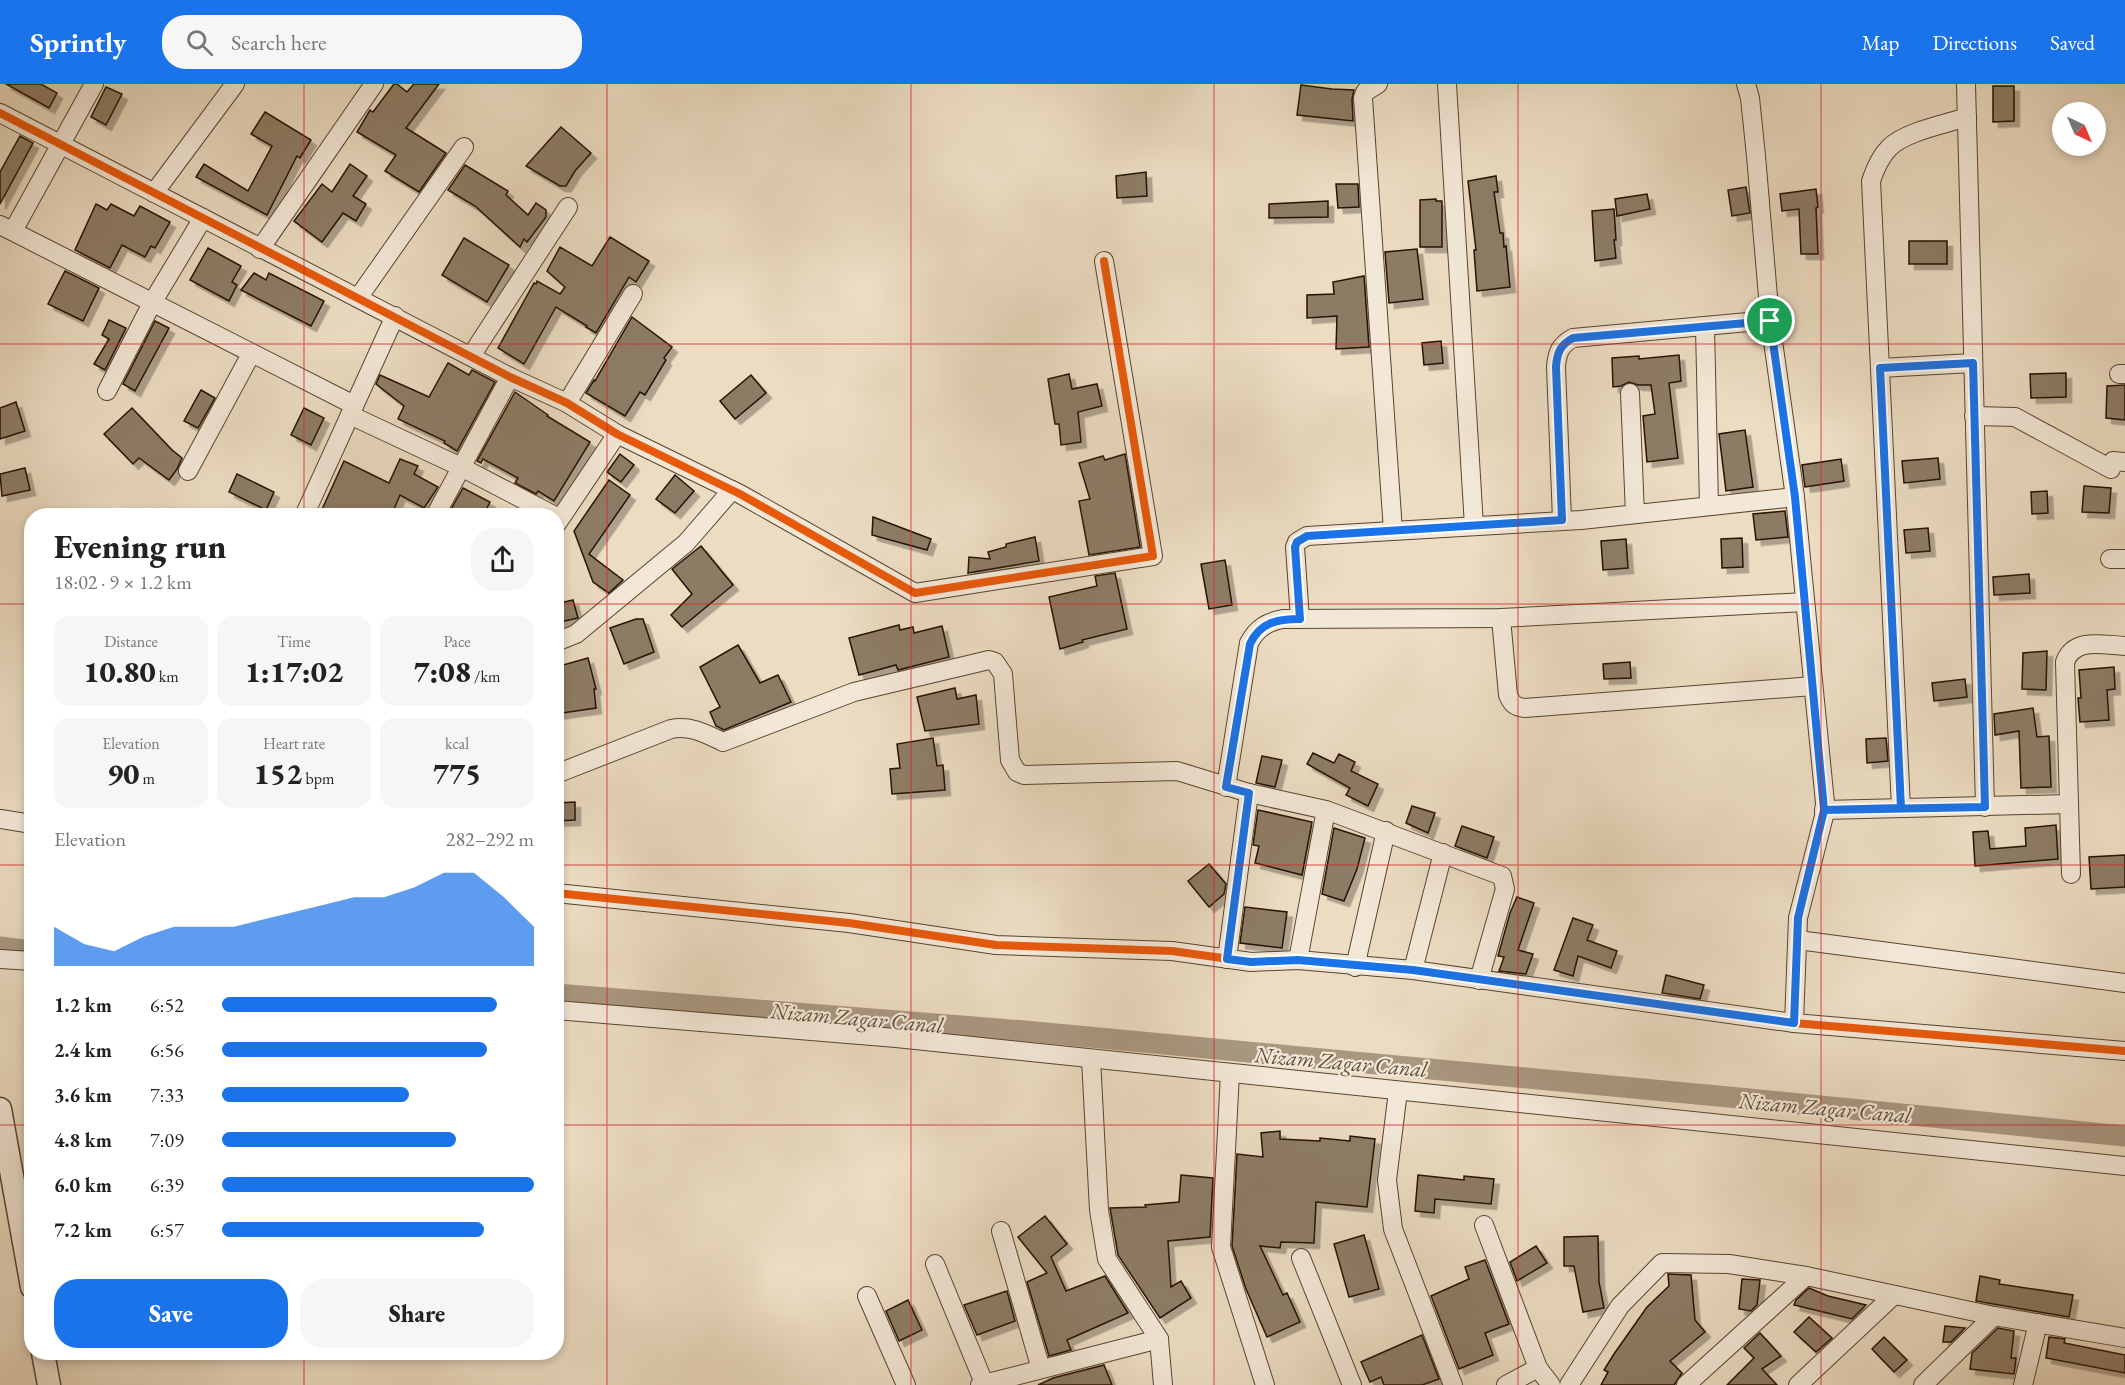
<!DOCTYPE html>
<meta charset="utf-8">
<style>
:root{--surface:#fff;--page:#f6f6f6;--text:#222;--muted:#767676;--accent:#1a73e8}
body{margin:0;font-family:"EB Garamond",serif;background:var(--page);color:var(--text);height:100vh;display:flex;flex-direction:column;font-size:22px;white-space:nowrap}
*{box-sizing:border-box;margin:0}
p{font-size:20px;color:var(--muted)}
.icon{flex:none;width:33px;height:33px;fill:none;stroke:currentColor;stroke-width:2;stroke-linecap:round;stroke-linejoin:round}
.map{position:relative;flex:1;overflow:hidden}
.panel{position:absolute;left:24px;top:424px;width:540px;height:852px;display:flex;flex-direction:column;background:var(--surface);border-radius:24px;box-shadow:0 3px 9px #0003}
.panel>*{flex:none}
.needle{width:39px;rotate:136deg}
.tools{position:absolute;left:2052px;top:18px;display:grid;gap:12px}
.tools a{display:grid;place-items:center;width:54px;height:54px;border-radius:50%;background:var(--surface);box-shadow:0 3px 9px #0003;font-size:30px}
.pin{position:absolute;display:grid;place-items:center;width:51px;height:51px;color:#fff;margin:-26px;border:3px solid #fff;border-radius:50%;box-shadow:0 2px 6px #0007}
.round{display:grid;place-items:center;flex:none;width:63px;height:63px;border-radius:24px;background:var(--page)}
.overview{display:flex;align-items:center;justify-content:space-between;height:102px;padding:0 30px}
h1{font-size:33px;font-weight:800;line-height:45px}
.metrics{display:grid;grid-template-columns:repeat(3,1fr);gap:9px;height:102px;padding:6px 30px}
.metrics div{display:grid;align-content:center;border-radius:15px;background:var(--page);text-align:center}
.metrics b{font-size:30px;font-weight:800}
.metrics small{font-size:16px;font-weight:400}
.metrics p{font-size:16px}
.chart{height:168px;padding:12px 30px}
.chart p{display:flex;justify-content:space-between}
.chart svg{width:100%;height:108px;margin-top:6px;fill:var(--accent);opacity:.7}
.cta{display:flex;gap:12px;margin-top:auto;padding:12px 30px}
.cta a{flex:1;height:69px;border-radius:24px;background:var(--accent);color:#fff;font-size:24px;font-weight:800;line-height:69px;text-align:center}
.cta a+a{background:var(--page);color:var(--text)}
ul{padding:0 30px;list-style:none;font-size:20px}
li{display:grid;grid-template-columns:96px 72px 1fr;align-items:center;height:45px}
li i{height:15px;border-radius:8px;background:var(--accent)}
header{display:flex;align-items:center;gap:36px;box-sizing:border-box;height:84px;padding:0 30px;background:var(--accent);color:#fff}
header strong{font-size:28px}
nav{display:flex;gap:33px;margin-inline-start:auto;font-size:21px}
.search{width:420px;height:54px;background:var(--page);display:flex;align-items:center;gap:15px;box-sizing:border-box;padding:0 21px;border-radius:24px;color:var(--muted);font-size:22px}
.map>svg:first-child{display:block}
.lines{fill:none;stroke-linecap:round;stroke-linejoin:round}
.canal{stroke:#a99780;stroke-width:21}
.building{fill:#8d7b65;stroke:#261200;stroke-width:1.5;filter:url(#shadow)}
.minor-casing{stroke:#584430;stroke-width:20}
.tertiary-casing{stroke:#584430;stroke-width:25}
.minor{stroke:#f3e8d7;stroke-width:18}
.tertiary{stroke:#f3e8d7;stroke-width:22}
.cycleway-casing{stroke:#f3e8d7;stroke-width:11}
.cycleway{stroke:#e8590c;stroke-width:8}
.route-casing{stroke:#fff;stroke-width:12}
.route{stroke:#1a73e8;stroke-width:8}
.grid{fill:none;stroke:#d62828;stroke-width:1.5;stroke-opacity:0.55}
.labels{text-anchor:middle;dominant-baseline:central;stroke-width:4.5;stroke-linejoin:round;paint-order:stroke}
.water-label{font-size:22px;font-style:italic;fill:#614e3a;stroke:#f3e8d7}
</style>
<header>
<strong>Sprintly</strong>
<div class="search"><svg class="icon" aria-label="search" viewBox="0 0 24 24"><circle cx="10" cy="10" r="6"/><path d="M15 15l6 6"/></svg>Search here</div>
<nav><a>Map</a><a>Directions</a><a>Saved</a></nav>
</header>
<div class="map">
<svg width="2125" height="1301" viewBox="0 0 2125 1301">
<defs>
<filter id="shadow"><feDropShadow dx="5.5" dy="5.5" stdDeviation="0" flood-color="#0004"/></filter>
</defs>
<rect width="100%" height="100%" fill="#ecdcc2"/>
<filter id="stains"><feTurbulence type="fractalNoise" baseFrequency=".00333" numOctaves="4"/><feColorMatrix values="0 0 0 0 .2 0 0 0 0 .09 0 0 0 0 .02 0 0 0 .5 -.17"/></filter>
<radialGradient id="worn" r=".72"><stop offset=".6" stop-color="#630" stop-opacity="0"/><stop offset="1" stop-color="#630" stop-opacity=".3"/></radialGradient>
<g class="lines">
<g class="canal">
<polyline points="0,863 32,867"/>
<polyline points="556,910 1025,947 1739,1014 2125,1052"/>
</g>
</g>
<g class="building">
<polygon points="6,0 41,0 57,9 49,24"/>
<polygon points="394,0 397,0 407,8 414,0 439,0 406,44 446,69 419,108 385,87 396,71 357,48 370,26 373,28"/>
<polygon points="1301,1 1332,5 1354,6 1352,15 1353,37 1297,31"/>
<polygon points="1993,2 2014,2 2014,37 1993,38"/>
<polygon points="106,3 122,10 106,41 91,33"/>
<polygon points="265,28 311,56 300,74 297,72 267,131 196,93 204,80 248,107 272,62 251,50"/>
<polygon points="561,43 591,69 575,87 566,102 560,102 526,82"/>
<polygon points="20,52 33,59 0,120 0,88"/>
<polygon points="350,80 367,92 353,112 366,120 356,137 343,129 322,158 294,137 322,100 332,108"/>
<polygon points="465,81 508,107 506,111 528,131 536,119 546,126 546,133 527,158 524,155 520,163 475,122 448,106"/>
<polygon points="1146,88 1147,112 1117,114 1116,92"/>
<polygon points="1496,92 1498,108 1494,108 1500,149 1503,149 1504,163 1506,162 1510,203 1477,207 1474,166 1476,166 1468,97"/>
<polygon points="1336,100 1358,100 1359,123 1338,124"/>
<polygon points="1746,103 1750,129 1732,132 1728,106"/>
<polygon points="1816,105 1818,123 1816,124 1818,170 1801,170 1799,125 1782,127 1780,110"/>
<polygon points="1647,110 1650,125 1617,132 1615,115"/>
<polygon points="1436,115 1436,117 1442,117 1442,163 1420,163 1420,116"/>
<polygon points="1328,117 1328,133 1269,134 1269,120"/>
<polygon points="96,120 107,126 111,120 134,132 140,122 170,138 155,164 151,162 145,173 122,161 110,184 75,166"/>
<polygon points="1614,125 1616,156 1614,156 1616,174 1595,177 1592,127"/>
<polygon points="610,153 649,177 636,198 629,193 596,249 586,243 587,242 556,223 524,280 498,264 534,199 536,200 537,197 560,210 565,203 547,187 560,163 592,182"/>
<polygon points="464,154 509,181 487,218 442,191"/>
<rect x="1909" y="157" width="38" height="23"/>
<polygon points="208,164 241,182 232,198 237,201 229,217 190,196"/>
<polygon points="1417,165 1423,215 1389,219 1385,168"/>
<polygon points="65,187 99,204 83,237 48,220"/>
<polygon points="254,189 266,196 269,189 324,217 311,242 241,206"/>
<polygon points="1364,192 1369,263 1336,265 1337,232 1307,234 1307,211 1334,210 1333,198"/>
<polygon points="632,233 672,263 664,274 666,276 645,311 640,308 625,332 586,309 594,296 595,297"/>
<polygon points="109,236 126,244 105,286 94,280 109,255 102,251"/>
<polygon points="155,237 169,244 135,307 123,300"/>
<polygon points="1441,257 1443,279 1424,281 1422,259"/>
<polygon points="1679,271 1681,297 1669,299 1678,374 1647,378 1643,332 1655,330 1651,301 1638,301 1629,298 1621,302 1613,303 1612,274 1639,272 1639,275"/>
<polygon points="448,279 469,291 472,286 495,298 457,367 444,359 445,357 398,335 404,322 376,300 380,291 429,313"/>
<polygon points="2066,289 2066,313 2031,314 2030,290"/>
<polygon points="1069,290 1072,305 1097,300 1102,322 1078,328 1081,358 1061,361 1059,340 1055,340 1048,295"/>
<polygon points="751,291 766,309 735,335 720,317"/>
<polygon points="2125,301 2125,336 2106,334 2107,302"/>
<polygon points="201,306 215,314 198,344 184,337"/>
<polygon points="515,308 548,331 547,332 590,358 554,417 538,407 536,410 515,399 518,394 483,375 481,379 477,377"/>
<polygon points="16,318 25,347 0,355 0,324"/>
<polygon points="132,324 172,366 182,374 177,385 169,396 139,374 133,380 104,350"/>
<polygon points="304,324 324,334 311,361 291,351"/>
<polygon points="1745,346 1753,403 1726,407 1719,350"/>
<polygon points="620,370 634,381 621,398 607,388"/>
<polygon points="1125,370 1140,463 1089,471 1079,417 1090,415 1079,379 1103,372 1105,376"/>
<polygon points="1938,374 1940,395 1904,399 1902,377"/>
<polygon points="400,375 418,382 414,390 438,403 424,424 400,411 391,432 319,432 344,377 389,399"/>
<polygon points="1841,375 1844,397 1805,403 1802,381"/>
<polygon points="25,384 30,406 2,412 0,390"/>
<polygon points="237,390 274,408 266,426 229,408"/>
<polygon points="675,391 694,407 675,429 656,415"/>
<polygon points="609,396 630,411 589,470 623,496 609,509 593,498 574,447"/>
<polygon points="2084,402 2111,404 2109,429 2082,428"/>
<polygon points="463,404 490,418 483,432 459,432 450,427"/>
<polygon points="2047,407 2048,429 2032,430 2031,408"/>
<polygon points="1785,427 1788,453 1756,456 1753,430"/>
<polygon points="873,433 931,455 927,466 872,451"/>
<polygon points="1928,444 1930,467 1906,469 1904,446"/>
<polygon points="1035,453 1039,477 968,489 969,473 990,475 988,468 1006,463 1006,460"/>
<polygon points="1742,454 1743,483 1722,484 1721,455"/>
<polygon points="1626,455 1628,484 1603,486 1601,457"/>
<polygon points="701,462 733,501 682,543 671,531 692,510 672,485"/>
<polygon points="1225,476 1232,521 1209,525 1201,480"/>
<polygon points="1115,489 1127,545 1082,556 1083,558 1060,565 1049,513 1097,502 1095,492"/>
<polygon points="2029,490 2030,509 1994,511 1993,493"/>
<polygon points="573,516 578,534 556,539 556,520"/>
<polygon points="636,535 643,535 654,568 624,580 610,544"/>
<polygon points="899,541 900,546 913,543 914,549 942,542 949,573 898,586 896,581 859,591 849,554"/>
<polygon points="738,561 760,599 778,591 791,618 724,646 716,642 710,628 720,623 700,583"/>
<polygon points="2047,567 2046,606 2022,605 2023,569"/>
<polygon points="588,574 596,605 594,605 596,624 556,630 556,583"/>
<polygon points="1630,578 1631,594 1604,595 1603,580"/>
<polygon points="2114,583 2115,605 2107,606 2109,636 2080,638 2078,614 2081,614 2079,586"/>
<polygon points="1965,595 1967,613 1934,617 1932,599"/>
<polygon points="955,604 957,615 976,611 979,640 925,647 917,613"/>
<polygon points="2033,624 2037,653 2049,652 2051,703 2021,704 2019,647 1995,651 1994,630"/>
<polygon points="933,654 937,682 943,681 945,706 892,710 890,685 900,684 897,660"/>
<polygon points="1886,654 1888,677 1867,679 1866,655"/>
<polygon points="1313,669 1334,679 1339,670 1355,678 1351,687 1378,700 1368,722 1346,711 1350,704 1307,680"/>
<polygon points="1262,672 1282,676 1275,703 1256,699"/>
<polygon points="575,718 575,736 556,737 556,719"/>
<polygon points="1412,722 1435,729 1428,749 1406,739"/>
<polygon points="1258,726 1312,738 1302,791 1255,779 1259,762 1253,761"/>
<polygon points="2056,741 2058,775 1975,782 1973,748 1988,747 1990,765 2026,762 2025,744"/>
<polygon points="1462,742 1494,753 1487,774 1455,762"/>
<polygon points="1334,744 1365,754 1357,785 1344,817 1322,810"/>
<polygon points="2125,771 2125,803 2091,805 2089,773"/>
<polygon points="1209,780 1226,800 1224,810 1209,823 1188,797"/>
<polygon points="1517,813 1534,819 1518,866 1533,870 1526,890 1499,887 1504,873 1498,872 1510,829"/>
<polygon points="1245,823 1287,828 1282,864 1240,859"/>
<polygon points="1573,834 1593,841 1587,856 1617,867 1611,884 1578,872 1573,892 1554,886"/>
<polygon points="1666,891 1704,901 1700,915 1662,909"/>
<polygon points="1280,1047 1280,1055 1320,1057 1320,1054 1350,1057 1350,1052 1375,1055 1367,1123 1316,1118 1314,1159 1281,1158 1280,1164 1260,1162 1283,1211 1287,1209 1300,1238 1267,1253 1246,1205 1232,1162 1237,1070 1263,1073 1261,1049"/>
<polygon points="1181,1091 1213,1094 1210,1153 1168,1157 1171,1203 1181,1197 1191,1214 1160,1234 1118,1171 1110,1124 1146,1123 1145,1121 1179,1118"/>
<polygon points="1418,1091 1464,1096 1464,1092 1494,1095 1491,1120 1435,1115 1434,1129 1415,1127"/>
<polygon points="1045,1132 1067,1160 1051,1173 1066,1207 1105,1192 1128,1229 1067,1256 1071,1266 1049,1272 1027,1198 1047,1189 1018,1153"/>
<polygon points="1364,1151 1379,1205 1349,1213 1334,1160"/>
<polygon points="1598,1152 1599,1198 1604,1224 1583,1228 1574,1182 1564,1182 1564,1153"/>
<polygon points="1536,1162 1547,1179 1517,1197 1510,1178"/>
<polygon points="1485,1176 1509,1240 1485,1249 1493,1271 1459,1285 1431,1212 1469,1195 1465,1183"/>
<polygon points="1668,1190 1691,1191 1695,1236 1705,1248 1670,1277 1682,1289 1674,1301 1601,1301 1608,1288 1604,1286 1614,1270 1647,1223 1669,1202"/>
<polygon points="1980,1192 2000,1196 1999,1200 2073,1211 2069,1233 1976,1217"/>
<polygon points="1742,1195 1760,1196 1757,1221 1751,1227 1739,1225"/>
<polygon points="1809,1204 1828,1212 1866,1221 1852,1235 1794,1221 1796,1216"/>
<polygon points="1007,1207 1015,1237 977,1251 964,1221"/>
<polygon points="908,1216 922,1246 899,1257 886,1227"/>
<polygon points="1809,1233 1832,1254 1816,1268 1794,1248"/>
<polygon points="1945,1242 1965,1244 1951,1258 1943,1258"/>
<polygon points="1998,1244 2014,1247 2011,1274 2016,1274 2014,1290 1970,1285 1972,1269"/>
<polygon points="1760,1249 1781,1272 1762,1285 1777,1301 1727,1301 1754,1274 1744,1264"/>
<polygon points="1422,1251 1439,1295 1422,1301 1384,1301 1381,1293 1370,1298 1361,1278"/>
<polygon points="1884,1253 1907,1276 1894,1288 1872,1265"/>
<polygon points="2049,1253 2065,1255 2064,1259 2125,1271 2125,1289 2046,1274"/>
<polygon points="1104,1281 1112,1301 1038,1301 1053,1294"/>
</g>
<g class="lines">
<defs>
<g id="minor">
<polyline points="1378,0 1365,8 1363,14 1393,447"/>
<polyline points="1447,0 1474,442"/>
<polyline points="1746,0 1750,14 1756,72 1770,236 1795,413 1825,719 1824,732 1798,834 1794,939"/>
<polyline points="1966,0 1985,723"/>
<polyline points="0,29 510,293 567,319 617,350 740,410 915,509 1153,472 1104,177"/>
<polyline points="154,109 235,0"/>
<polyline points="0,141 354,321"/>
<polyline points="13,147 94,0"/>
<polyline points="260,165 374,0"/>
<polyline points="358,214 464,63"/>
<polyline points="1705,243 1709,422"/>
<polyline points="471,272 568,123"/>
<polyline points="1880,284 1973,279"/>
<polyline points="2119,290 2125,290"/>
<polyline points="107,307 152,219 203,134"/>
<polyline points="1630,309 1635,430"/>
<polyline points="567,319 633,210"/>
<polyline points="350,331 461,383 555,432"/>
<polyline points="1974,332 2015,333 2111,385"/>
<polyline points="2113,377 2125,378"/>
<polyline points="188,387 251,270"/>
<polyline points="304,432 395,232"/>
<polyline points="435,432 510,293"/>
<path d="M1562,436L1556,283C1557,269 1560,261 1573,254L1770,236"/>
<polyline points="556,441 617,350"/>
<polyline points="2110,475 2125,475"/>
<path d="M1501,534L1508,611C1512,620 1515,623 1525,624L1813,602"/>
<polyline points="1300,535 1295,463 1297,458 1307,452 1581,436 1795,413"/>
<polyline points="556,558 576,550 686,459 732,406"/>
<path d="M556,690L671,645C691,641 706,650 723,658L854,608L989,576L995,578L1003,590L1010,676L1017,688L1024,691L1177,687L1249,709L1326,726L1502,792L1505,805L1479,896"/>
<path d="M1226,703L1249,559C1257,544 1267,538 1283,535L1501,534L1805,518"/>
<path d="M1901,724L1871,97C1875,85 1880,73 1889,64C1904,48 1945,40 1967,33"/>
<polyline points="1824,726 2069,720"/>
<polyline points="0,735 32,740"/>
<path d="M2071,790L2065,578C2074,553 2103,561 2125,562"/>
<polyline points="556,809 849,839 996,861 1172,867 1251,878 1298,876 1413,886 1794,939 2125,967"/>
<polyline points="1798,856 2125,899"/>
<polyline points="0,875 32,877"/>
<polyline points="1227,875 1249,709"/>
<polyline points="1298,876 1326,726"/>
<polyline points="1355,883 1386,747"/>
<polyline points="1413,886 1443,769"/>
<polyline points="556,926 896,954 2125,1082"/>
<polyline points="1091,975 1099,1126 1107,1175 1159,1255 1163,1301"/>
<polyline points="1230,989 1221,1163 1265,1301"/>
<polyline points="1398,1007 1387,1096 1393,1145 1453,1301"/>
<polyline points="1484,1141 1538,1284"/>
<polyline points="1001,1147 1041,1285"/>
<polyline points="1301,1174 1352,1301"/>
<polyline points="935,1180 984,1299"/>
<polyline points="867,1212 906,1301"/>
<polyline points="980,1301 1159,1255"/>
<polyline points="1506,1301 1538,1284 1551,1301"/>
<polyline points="1569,1301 1620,1222 1662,1179 1729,1180 1806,1192 1994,1232 2125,1254"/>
<polyline points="1686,1301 1806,1192"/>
<polyline points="1798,1301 1894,1211"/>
<polyline points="1923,1301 1994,1232"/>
<polyline points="2023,1301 2038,1239"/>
</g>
<g id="tertiary">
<polyline points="0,1025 32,1203"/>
<polyline points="43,1269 49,1301"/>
</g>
</defs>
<use href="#minor" class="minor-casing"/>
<use href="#tertiary" class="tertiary-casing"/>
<use href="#minor" class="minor"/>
<use href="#tertiary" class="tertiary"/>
<defs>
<g id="cycleway">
<polyline points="0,29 510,293 567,319 617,350 740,410 915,509 1153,472 1104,177"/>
<polyline points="556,809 849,839 996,861 1172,867 1251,878 1298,876 1413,886 1794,939 2125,967"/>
</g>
</defs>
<use href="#cycleway" class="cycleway-casing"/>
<use href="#cycleway" class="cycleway"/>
</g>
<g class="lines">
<defs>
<path id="route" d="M1770,237L1573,254C1560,261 1557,269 1556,283L1562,436L1307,452L1297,458L1295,463L1300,535C1278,535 1260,538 1250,560L1226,703L1249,709L1227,875L1251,878L1298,876L1413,886L1794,939L1798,834L1824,726L1901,724L1880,284L1973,279L1985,723L1824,726L1795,413L1770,237"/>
</defs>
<use href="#route" class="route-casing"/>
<use href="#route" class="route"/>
</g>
<path class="grid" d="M304,0V432M607,0V1301M911,0V1301M1214,0V1301M1518,0V1301M1821,0V1301M0,260H2125M0,520H32M556,520H2125M0,781H32M556,781H2125M0,1041H32M556,1041H2125M304,1269V1301"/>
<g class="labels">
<g class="water-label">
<text transform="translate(857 934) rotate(5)">Nizam Zagar Canal</text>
<text transform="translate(1341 978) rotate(5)">Nizam Zagar Canal</text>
<text transform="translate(1825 1024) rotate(5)">Nizam Zagar Canal</text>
</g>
</g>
<rect width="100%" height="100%" filter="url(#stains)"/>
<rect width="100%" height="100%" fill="url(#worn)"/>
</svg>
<div class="tools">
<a><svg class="needle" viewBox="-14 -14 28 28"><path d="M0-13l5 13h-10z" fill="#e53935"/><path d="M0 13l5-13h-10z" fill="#767676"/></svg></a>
</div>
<div class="pin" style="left:1770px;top:237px;background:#1e9e55"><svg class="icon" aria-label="arrive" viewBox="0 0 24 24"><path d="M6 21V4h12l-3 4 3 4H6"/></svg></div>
<section class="panel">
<div class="overview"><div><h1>Evening run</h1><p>18:02 · 9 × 1.2 km</p></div><a class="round"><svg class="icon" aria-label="share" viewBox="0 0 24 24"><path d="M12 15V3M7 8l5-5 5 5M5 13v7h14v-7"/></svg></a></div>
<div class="metrics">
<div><p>Distance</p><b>10.80<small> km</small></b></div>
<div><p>Time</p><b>1:17:02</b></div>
<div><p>Pace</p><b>7:08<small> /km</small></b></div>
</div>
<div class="metrics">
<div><p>Elevation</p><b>90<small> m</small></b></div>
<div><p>Heart rate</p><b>152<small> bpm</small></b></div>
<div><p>kcal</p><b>775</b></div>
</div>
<div class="chart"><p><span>Elevation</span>282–292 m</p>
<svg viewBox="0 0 160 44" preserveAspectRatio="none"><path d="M0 44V28L10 35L20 38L30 32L40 28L50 28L60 28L70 25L80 22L90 19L100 16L110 16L120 12L130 6L140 6L150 16L160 28V44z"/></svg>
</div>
<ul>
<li><b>1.2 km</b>6:52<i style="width:88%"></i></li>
<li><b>2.4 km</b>6:56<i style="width:85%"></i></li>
<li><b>3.6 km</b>7:33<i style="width:60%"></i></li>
<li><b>4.8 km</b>7:09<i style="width:75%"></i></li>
<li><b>6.0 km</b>6:39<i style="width:100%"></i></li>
<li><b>7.2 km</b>6:57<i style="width:84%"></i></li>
</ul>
<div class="cta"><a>Save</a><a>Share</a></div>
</section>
</div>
